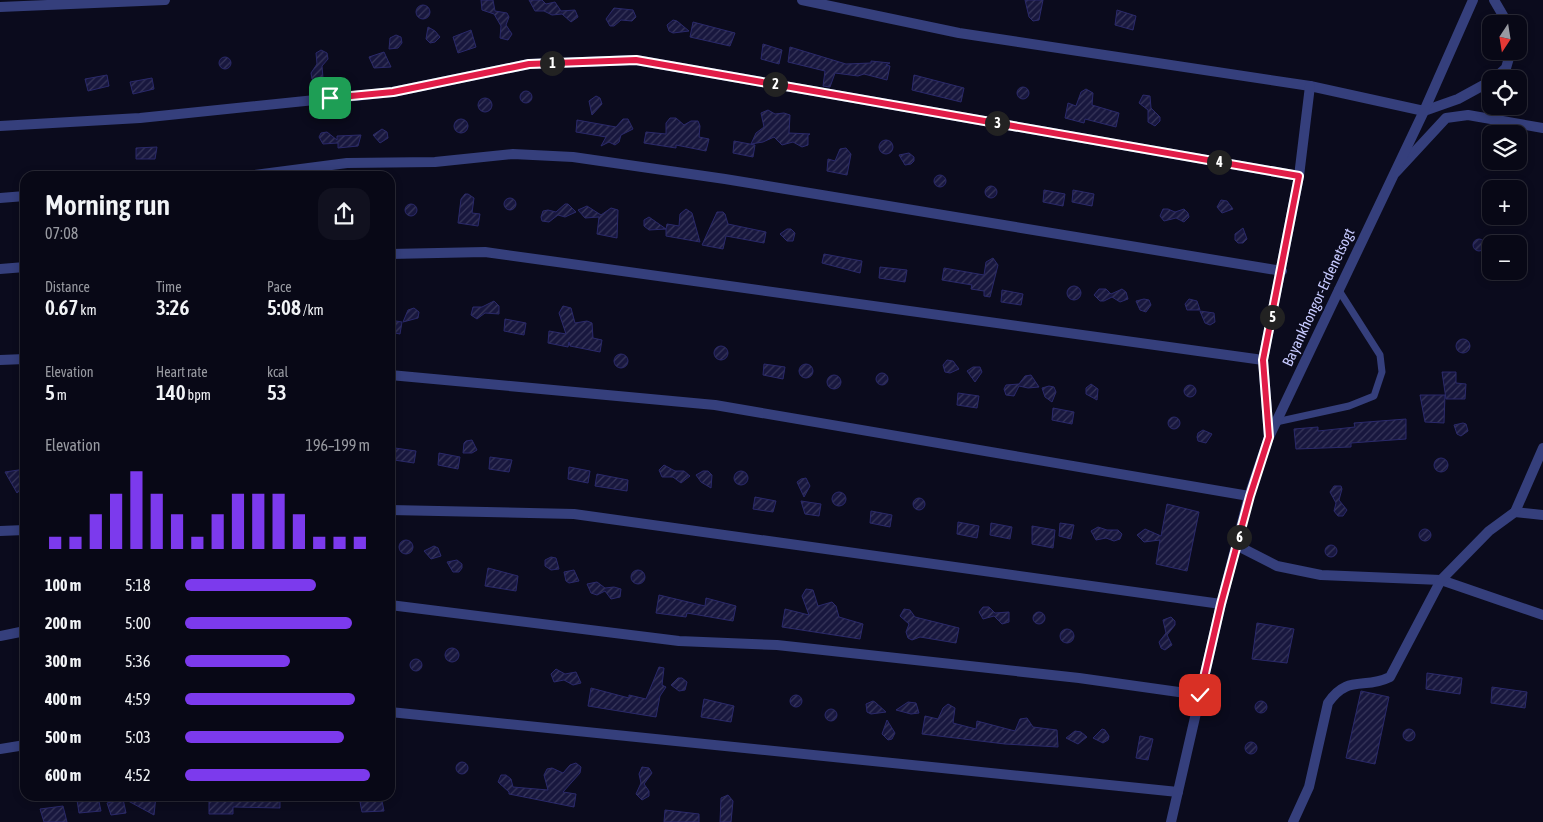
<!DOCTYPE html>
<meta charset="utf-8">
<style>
:root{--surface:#080816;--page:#11111f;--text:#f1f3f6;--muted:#989aa1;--line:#292935;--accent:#7c3aed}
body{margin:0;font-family:"Asap Condensed",sans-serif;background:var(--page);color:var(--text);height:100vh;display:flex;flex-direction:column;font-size:19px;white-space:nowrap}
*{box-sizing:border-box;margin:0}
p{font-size:16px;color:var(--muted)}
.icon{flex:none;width:28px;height:28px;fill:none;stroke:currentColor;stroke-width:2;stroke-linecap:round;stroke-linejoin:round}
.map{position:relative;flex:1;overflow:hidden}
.drawer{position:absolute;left:20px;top:171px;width:375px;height:630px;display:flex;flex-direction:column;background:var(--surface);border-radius:15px;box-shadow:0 2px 8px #0003,0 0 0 1px var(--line)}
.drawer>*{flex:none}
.needle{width:32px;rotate:192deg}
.controls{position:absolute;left:1482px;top:15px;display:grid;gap:10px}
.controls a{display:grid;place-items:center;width:45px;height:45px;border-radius:10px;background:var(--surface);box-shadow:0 2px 8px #0003,0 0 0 1px var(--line);font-size:25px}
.pin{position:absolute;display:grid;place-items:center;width:42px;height:42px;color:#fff;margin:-21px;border-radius:10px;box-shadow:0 2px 8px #0006}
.km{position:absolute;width:25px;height:25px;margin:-12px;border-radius:50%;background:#222;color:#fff;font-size:14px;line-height:25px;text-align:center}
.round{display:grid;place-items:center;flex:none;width:52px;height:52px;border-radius:15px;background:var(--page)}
.head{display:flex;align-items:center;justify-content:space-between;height:85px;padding:0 25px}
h1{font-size:28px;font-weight:600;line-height:38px}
.metrics{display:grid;grid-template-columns:repeat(3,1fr);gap:8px;height:85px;padding:5px 25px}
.metrics div{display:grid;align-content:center}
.metrics b{font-size:21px;font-weight:600}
.metrics small{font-size:14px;font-weight:400}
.metrics p{font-size:14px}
.chart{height:140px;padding:10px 25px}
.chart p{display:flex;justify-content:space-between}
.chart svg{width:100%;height:90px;margin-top:5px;stroke:var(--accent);stroke-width:6}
ul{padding:0 25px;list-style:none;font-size:16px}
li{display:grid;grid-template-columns:80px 60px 1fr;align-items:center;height:38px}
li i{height:12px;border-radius:6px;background:var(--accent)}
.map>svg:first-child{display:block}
.building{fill:url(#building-hatch);stroke:#2a296a}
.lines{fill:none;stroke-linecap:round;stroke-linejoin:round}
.service{stroke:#353f7c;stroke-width:7}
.minor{stroke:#353f7c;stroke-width:10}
.tertiary{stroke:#353f7c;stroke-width:10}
.route-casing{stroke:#fff;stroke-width:10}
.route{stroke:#e11d48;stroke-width:6}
.labels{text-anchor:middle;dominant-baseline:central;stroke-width:4;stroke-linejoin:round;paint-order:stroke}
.street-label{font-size:15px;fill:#c7caff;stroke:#0b0b1d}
</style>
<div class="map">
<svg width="1543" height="822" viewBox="0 0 1543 822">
<defs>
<pattern id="building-hatch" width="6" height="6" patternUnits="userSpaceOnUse" patternTransform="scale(1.25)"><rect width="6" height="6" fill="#18173e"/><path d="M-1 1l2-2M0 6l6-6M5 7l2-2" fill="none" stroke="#38375b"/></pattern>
</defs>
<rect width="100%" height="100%" fill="#0b0b1d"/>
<g class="building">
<polygon points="481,0 493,0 495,11 507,13 509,17 506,25 512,34 508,40 500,38 501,26 494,14 482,10"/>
<polygon points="529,0 542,0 546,4 555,2 561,11 575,10 578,17 571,22 562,14 552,15 544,11 535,11"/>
<polygon points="1025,0 1043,0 1039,20 1033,21 1029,17"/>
<circle cx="423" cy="12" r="7"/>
<polygon points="614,8 633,10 636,17 632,21 621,20 614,26 610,26 606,19"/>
<polygon points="1117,10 1136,16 1133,30 1115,25"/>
<polygon points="673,20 677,21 689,31 673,33 669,31 667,25"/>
<polygon points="693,22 735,33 730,46 690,37"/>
<polygon points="428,27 435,31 440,37 435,42 430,43 426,39"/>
<polygon points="471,30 476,47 458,53 453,37"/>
<polygon points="396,35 401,37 402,43 398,48 389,49 390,38"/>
<polygon points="763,44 782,50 779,64 761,59"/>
<polygon points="790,47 846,64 871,63 871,61 890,63 886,65 890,66 887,80 864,74 858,76 835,73 830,87 823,86 825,71 788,62"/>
<polygon points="321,50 327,53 328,59 322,66 323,78 317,81 312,79 311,73 317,64 316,53"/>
<polygon points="384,52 391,67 374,68 369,57"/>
<circle cx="225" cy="63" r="6"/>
<polygon points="107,75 109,86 88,91 85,79"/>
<polygon points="914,75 964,88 961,102 912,90"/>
<polygon points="152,78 154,89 133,94 130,82"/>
<circle cx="1023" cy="93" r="6"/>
<polygon points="1086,89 1093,93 1092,105 1119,113 1116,127 1085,119 1084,123 1065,118 1068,103 1076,106 1081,92"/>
<circle cx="526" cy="97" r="6"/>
<polygon points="1143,95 1150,96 1151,108 1160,117 1160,121 1155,126 1148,122 1148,110 1139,103"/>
<polygon points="596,96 600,98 602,104 592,115 589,101"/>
<circle cx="485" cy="105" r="7"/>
<polygon points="768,110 775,114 784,113 790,115 789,133 810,134 808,135 808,145 802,147 793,142 782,145 774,137 763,142 751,144 756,133 764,127 761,113"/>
<polygon points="670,118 676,118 684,125 691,121 698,121 700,126 699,137 709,139 706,151 676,145 676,148 644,143 646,132 666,134 666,123"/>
<polygon points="623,119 628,119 633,129 621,135 619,142 615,145 609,142 601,146 606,137 576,132 577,120 616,127"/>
<circle cx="461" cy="126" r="7"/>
<polygon points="382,129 387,132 388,138 380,143 373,135"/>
<polygon points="327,132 337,140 337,136 361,135 358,146 338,148 338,143 323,144 319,137 321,133"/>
<circle cx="886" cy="147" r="7"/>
<polygon points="734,141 755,145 753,157 733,153"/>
<polygon points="157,147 155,159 136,159 136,148"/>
<polygon points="846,148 851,154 847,175 827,171 828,159 835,161 840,149"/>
<polygon points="909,153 914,157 914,161 911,164 905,165 899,155"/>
<circle cx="940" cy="181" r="6"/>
<circle cx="991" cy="192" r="6"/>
<polygon points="1044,190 1065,194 1063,206 1043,202"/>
<polygon points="1073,190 1094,194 1092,206 1072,202"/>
<polygon points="465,194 468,194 474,198 472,213 480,214 478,226 458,223 461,199"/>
<circle cx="510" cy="204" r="6"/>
<polygon points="1221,200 1227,201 1233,209 1222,213 1217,207"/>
<circle cx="411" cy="210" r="6"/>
<polygon points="565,204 568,204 576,212 565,217 558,215 549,222 542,221 541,217 543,211 548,210 556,212"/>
<polygon points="587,206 601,215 611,208 618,210 617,238 597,234 599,217 585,218 578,210"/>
<polygon points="686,209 692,213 700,242 666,236 666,229 649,230 644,226 644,220 649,217 666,229 667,224 679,226 680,214"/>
<polygon points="1163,209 1168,209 1175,212 1184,209 1188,213 1189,217 1184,222 1176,218 1164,221 1160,216"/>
<polygon points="717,212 723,212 725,214 728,224 766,232 764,243 726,236 723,249 702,245"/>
<polygon points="1243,228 1247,239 1243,243 1238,243 1235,240 1235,234"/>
<polygon points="787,229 791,229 795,233 793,241 787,241 780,234"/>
<circle cx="1479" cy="245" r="6"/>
<polygon points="824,254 862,261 860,273 822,263"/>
<polygon points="993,258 998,265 990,297 984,296 984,291 971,289 972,285 942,280 944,268 984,275 986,262"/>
<polygon points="880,267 907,270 905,282 879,278"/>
<circle cx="1074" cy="293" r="7"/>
<polygon points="1099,289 1106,289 1111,294 1122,289 1126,292 1128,299 1120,302 1112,297 1104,301 1100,301 1094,295"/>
<polygon points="1002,290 1023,294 1021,305 1001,302"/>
<polygon points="1144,299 1149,300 1151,305 1146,312 1140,310 1136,301"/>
<polygon points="1189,299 1197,301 1200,310 1187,310 1185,304"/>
<polygon points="494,301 499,306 499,314 485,313 477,319 471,315 473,307 482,307"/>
<polygon points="563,306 571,308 575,323 587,321 592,323 593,338 602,340 600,352 570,346 569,342 568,347 548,343 549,331 566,334 559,313"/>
<polygon points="414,308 419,312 418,318 403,322 408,310"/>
<polygon points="1200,311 1214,313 1215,322 1210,325 1205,323"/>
<polygon points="505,319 526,323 524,335 504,331"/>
<polygon points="390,320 402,322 400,334 390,332"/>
<circle cx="1463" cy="346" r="7"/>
<circle cx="721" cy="353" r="7"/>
<circle cx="621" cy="361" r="7"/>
<polygon points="947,360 953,361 959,369 950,373 945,372 943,365"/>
<polygon points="764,364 785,367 783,379 763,375"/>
<circle cx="806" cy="371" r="7"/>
<polygon points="973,367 980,367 982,372 975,382 967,371"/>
<polygon points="1442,372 1456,372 1456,383 1466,384 1465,399 1446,399"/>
<circle cx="882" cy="379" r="6"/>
<polygon points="1031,375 1039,387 1028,388 1019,386 1014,396 1006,395 1004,389 1006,385 1019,384 1025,376"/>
<circle cx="834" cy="382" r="7"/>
<polygon points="1091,384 1098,389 1097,400 1086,394 1086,388"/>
<circle cx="1190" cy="391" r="6"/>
<polygon points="1049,386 1054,387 1056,392 1052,402 1045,397 1042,388"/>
<polygon points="958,393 979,396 977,408 957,405"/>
<polygon points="1420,395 1445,395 1444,423 1425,422"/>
<polygon points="1053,408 1074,412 1072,424 1052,420"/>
<circle cx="1174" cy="423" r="6"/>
<polygon points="1406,419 1406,439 1351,443 1351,447 1296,449 1294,429 1318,427 1318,431 1355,427 1354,423"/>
<polygon points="1463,423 1466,424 1468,431 1461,436 1457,434 1454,425"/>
<polygon points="1203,430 1212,434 1206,443 1198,441 1197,437 1198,433"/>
<polygon points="472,440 477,450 472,453 463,453 464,443 466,441"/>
<polygon points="395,448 416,451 414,463 394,460"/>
<polygon points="439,453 460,457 458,469 438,465"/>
<polygon points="490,457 512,460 509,472 489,469"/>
<circle cx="1441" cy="465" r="7"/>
<polygon points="664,465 675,471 684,471 690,476 681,483 673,477 662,477 659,470"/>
<polygon points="569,467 590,471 588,483 568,479"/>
<polygon points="25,469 25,486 17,493 5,472"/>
<polygon points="703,471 708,471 712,475 711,488 701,482 696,475"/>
<circle cx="741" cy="478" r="7"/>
<polygon points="597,474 628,480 627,491 595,486"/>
<polygon points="806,478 810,486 804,497 797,482 801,479"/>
<polygon points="1334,486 1341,486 1342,489 1339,500 1347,510 1343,516 1338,516 1334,511 1336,503 1330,492"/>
<circle cx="839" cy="499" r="7"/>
<polygon points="755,497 776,501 773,512 753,509"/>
<circle cx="919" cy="504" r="6"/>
<polygon points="801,501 821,504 819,516 805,514"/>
<polygon points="1167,504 1199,512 1187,571 1156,564 1160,540 1144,542 1137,535 1145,529 1161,536"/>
<polygon points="871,511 892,515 890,527 870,523"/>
<polygon points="958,522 979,526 977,538 957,534"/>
<polygon points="991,523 1012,527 1010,539 990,535"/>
<polygon points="1060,523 1074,525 1071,539 1059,536"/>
<polygon points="1032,526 1055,530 1053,548 1032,544"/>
<polygon points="1098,527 1107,530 1118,530 1122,534 1120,539 1114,541 1106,538 1096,540 1091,531"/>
<circle cx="1425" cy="535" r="6"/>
<circle cx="406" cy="547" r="7"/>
<circle cx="1331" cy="551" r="6"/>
<polygon points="434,546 438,548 441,556 431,559 424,551"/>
<polygon points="551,557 556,558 559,569 551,570 545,566 545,560"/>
<polygon points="457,560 462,564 462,568 459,572 453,572 447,562"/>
<polygon points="488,568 518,576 516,591 485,586"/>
<polygon points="574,570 579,581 569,583 566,581 564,572"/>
<circle cx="638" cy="577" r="7"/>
<polygon points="597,582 605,588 614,587 621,589 620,597 611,599 605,591 597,595 591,593 587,584"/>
<polygon points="806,589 813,590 818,606 832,602 836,606 839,617 863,624 860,639 782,627 785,609 809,615 802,596"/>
<polygon points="659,595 705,606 706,598 736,606 733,621 687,613 686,617 656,613"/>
<polygon points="983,607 989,607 995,613 1009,612 1009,622 1002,624 994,616 983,619 979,612"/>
<polygon points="904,609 910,610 915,617 959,628 956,643 920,637 912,640 908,638 906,632 909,624 900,616"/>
<circle cx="1039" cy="618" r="6"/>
<polygon points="1171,617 1175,621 1175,625 1167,635 1172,645 1165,650 1161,648 1159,642 1166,633 1163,620"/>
<polygon points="1257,623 1294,629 1287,663 1252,659"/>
<circle cx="1067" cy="636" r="7"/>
<circle cx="452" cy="655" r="7"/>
<circle cx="416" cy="665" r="6"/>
<polygon points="659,667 664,668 662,685 666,687 660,696 656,717 588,706 591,688 629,698 629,695 646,699"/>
<polygon points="556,669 565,674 576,672 581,683 573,685 564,680 554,682 551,674"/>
<polygon points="1427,673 1462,678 1460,694 1426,689"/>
<polygon points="678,678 682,678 687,682 685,690 679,691 671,685"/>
<polygon points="1492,687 1527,692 1525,708 1491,703"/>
<polygon points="1361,691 1389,697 1375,764 1346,758"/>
<circle cx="796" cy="701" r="6"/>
<polygon points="704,699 734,706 731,722 701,717"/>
<circle cx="1261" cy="707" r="6"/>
<polygon points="873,701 875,702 886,712 871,714 867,712 866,704"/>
<polygon points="908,702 916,703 919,713 911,714 896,710"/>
<polygon points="948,704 955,708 953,723 976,729 977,721 1015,731 1020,719 1027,718 1033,727 1057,730 1058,747 1005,744 922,734 925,716 938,719 943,708"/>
<circle cx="831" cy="715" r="6"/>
<polygon points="887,720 895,733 892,739 888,740 882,734"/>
<circle cx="1409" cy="735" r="6"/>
<polygon points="1102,729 1105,730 1109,736 1108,740 1103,743 1093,738"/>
<polygon points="1075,731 1081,732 1087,737 1078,744 1066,738"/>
<polygon points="1140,736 1153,739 1148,760 1136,758"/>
<circle cx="1251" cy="748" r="6"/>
<circle cx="462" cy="768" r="6"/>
<polygon points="576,763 581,767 580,773 563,792 576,794 574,807 509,794 509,792 498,782 501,775 506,775 511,779 513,787 548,790 544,775 547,769 552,768 563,773 570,765"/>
<polygon points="642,767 649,768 652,773 644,784 649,791 649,796 642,800 636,794 641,783 639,774"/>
<polygon points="728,795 733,801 731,822 720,822 721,798"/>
<polygon points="119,796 156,796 154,815"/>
<polygon points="280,796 280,808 233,807 233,814 209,814 209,797"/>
<polygon points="381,796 384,811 362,812 359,797"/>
<polygon points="98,797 101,811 79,813 77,800"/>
<polygon points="123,799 126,813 111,815 107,803"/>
<polygon points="63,806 67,822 44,822 40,809"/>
<polygon points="665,810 699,814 699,822 664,822"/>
</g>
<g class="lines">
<polyline class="service" points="1276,422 1349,406 1374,396 1382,372 1380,355 1338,289"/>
<g class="minor">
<polyline points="802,0 959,33 1310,86 1424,111 1458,99 1491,81"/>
<polyline points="1494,0 1508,24"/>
<polyline points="0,7 165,0"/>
<polyline points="1494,79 1506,68 1511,51"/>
<polyline points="0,126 140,118 393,92 529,64 636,60 1299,176"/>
<polyline points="1396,172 1446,118 1468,115 1543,128"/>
<polyline points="246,176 347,163 435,162 513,154 573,157 725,179 1282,271"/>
<polyline points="0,198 25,196"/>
<polyline points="390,254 485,252 1263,360"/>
<polyline points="0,269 25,267"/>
<polyline points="0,360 25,359"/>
<polyline points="390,375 715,405 1249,496"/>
<polyline points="1269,437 1263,360 1299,176 1310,86"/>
<polyline points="390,510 574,514 1221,604"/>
<polyline points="1515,512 1543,515"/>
<polyline points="0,531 25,530"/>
<polyline points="1236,545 1277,566 1321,575 1441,580 1543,615"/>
<polyline points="390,605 679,641 777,645 1079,678 1200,695"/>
<polyline points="0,636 25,631"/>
<polyline points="390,712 1178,792"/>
<polyline points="0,749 25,745"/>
<path d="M1293,822L1309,787L1328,703C1348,674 1364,690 1390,677L1441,580L1489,531L1515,512L1543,448"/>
</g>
<polyline class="tertiary" points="1171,822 1221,604 1249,496 1269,437 1424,111 1473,0"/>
</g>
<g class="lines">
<defs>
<polyline id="route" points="330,98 393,92 529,64 636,60 1299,176 1263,360 1269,437 1250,496 1221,604 1200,695"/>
</defs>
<use href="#route" class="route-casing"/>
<use href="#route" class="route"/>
</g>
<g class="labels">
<g class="street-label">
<text transform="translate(1318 297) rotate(-65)">Bayankhongor-Erdenetsogt</text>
</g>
</g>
</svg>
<div class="controls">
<a><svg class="needle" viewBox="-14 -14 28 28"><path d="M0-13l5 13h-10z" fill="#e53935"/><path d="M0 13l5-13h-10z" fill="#989aa1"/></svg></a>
<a><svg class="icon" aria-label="locate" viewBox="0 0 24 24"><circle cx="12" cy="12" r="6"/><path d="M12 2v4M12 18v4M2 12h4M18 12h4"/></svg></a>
<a><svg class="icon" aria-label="layers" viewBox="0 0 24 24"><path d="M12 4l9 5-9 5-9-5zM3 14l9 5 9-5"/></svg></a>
<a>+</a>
<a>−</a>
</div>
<div class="pin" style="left:330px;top:98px;background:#1e9e55"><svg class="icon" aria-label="arrive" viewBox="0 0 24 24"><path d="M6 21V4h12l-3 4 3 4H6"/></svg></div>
<div class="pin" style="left:1200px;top:695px;background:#d93025"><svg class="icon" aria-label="check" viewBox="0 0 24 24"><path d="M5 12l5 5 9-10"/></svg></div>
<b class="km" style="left:552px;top:63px">1</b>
<b class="km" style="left:775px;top:84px">2</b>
<b class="km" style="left:997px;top:123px">3</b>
<b class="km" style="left:1219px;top:162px">4</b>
<b class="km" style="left:1272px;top:317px">5</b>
<b class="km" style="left:1239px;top:537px">6</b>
<section class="drawer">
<div class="head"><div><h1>Morning run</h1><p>07:08</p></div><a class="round"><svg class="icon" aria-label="share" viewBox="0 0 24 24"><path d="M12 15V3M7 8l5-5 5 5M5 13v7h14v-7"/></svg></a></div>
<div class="metrics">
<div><p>Distance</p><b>0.67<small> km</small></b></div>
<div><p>Time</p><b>3:26</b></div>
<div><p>Pace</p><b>5:08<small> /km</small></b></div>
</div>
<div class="metrics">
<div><p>Elevation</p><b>5<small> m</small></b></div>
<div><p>Heart rate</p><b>140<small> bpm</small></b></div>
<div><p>kcal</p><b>53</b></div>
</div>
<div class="chart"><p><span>Elevation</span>196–199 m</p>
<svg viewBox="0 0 160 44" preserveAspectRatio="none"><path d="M5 44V38M15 44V38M25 44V27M35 44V17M45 44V6M55 44V17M65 44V27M75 44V38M85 44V27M95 44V17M105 44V17M115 44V17M125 44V27M135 44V38M145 44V38M155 44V38"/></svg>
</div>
<ul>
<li><b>100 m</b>5:18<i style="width:71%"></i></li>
<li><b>200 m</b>5:00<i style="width:90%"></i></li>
<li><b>300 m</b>5:36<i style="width:57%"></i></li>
<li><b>400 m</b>4:59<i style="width:92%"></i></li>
<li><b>500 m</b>5:03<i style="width:86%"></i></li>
<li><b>600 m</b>4:52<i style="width:100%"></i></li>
</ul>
</section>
</div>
